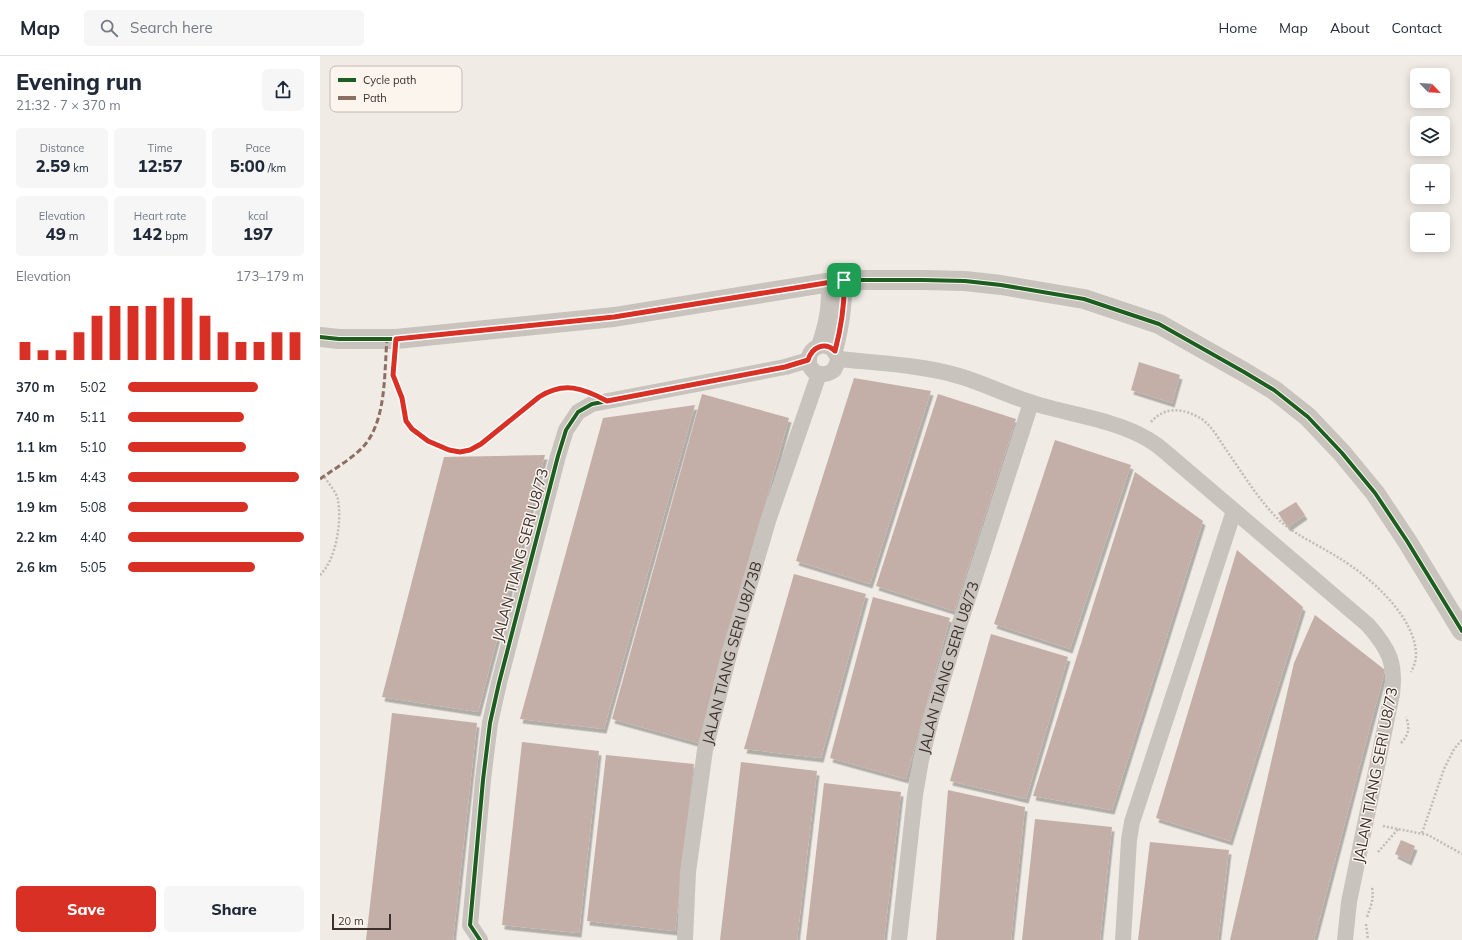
<!DOCTYPE html>
<meta charset="utf-8">
<style>
:root{--surface:#fff;--page:#f6f6f7;--text:#1f2937;--muted:#747a83;--line:#e0e1e3;--accent:#d93025}
body{margin:0;font-family:Mulish,sans-serif;background:var(--page);color:var(--text);height:100vh;display:flex;flex-direction:column;font-size:15px;white-space:nowrap}
*{box-sizing:border-box;margin:0}
p{font-size:13px;color:var(--muted)}
.icon{flex:none;width:22px;height:22px;fill:none;stroke:currentColor;stroke-width:2;stroke-linecap:round;stroke-linejoin:round}
.map{position:relative;flex:1;overflow:hidden}
.panel{display:flex;flex-direction:column;background:var(--surface);width:320px}
.panel>*{flex:none}
.needle{width:26px;rotate:115deg}
.controls{position:absolute;left:1090px;top:12px;display:grid;gap:8px}
.controls a{display:grid;place-items:center;width:40px;height:40px;border-radius:6px;background:var(--surface);box-shadow:0 2px 10px #0003;font-size:20px}
.scale{position:absolute;left:12px;bottom:10px;width:59px;box-sizing:border-box;padding-left:4px;border:2px solid #3b302b;border-top:0;font-size:11px;line-height:14px;white-space:nowrap;color:#3b302b;-webkit-text-stroke:3px #fbf5ee;paint-order:stroke}
.pin{position:absolute;display:grid;place-items:center;width:34px;height:34px;color:#fff;margin:-17px;border-radius:8px;box-shadow:0 2px 6px #0006}
.round{display:grid;place-items:center;flex:none;width:42px;height:42px;border-radius:6px;background:var(--page)}
.summary{display:flex;align-items:center;justify-content:space-between;height:68px;padding:0 16px}
h1{font-size:22px;font-weight:800;line-height:30px}
.metrics{display:grid;grid-template-columns:repeat(3,1fr);gap:6px;height:68px;padding:4px 16px}
.metrics div{display:grid;align-content:center;border-radius:6px;background:var(--page);text-align:center}
.metrics b{font-size:17px;font-weight:800}
.metrics small{font-size:11px;font-weight:400}
.metrics p{font-size:11px}
.chart{height:112px;padding:8px 16px}
.chart p{display:flex;justify-content:space-between}
.chart svg{width:100%;height:72px;margin-top:4px;stroke:var(--accent);stroke-width:6}
.action{display:flex;gap:8px;margin-top:auto;padding:8px 16px}
.action a{flex:1;height:46px;border-radius:6px;background:var(--accent);color:#fff;font-size:16px;font-weight:800;line-height:46px;text-align:center}
.action a+a{background:var(--page);color:var(--text)}
ul{padding:0 16px;list-style:none;font-size:13px}
li{display:grid;grid-template-columns:64px 48px 1fr;align-items:center;height:30px}
li i{height:10px;border-radius:5px;background:var(--accent)}
header{display:flex;align-items:center;gap:24px;box-sizing:border-box;height:56px;padding:0 20px;background:var(--surface);border-bottom:1px solid var(--line)}
header strong{font-size:19px}
nav{display:flex;gap:22px;margin-inline-start:auto;font-size:14px}
.search{width:280px;height:36px;background:var(--page);display:flex;align-items:center;gap:10px;box-sizing:border-box;padding:0 14px;border-radius:6px;color:var(--muted);font-size:15px}
main{display:flex;flex:1;min-height:0}
.map>svg:first-child{display:block}
.building{fill:#c3afa7;filter:url(#shadow)}
.lines{fill:none;stroke-linecap:round;stroke-linejoin:round}
.path{stroke:#c2bbb6;stroke-width:2.5;stroke-dasharray:2 2;stroke-linecap:butt}
.minor{stroke:#c9c3be;stroke-width:16}
.tertiary{stroke:#c9c3be;stroke-width:20}
.quiet{stroke:#8d6e63;stroke-width:3;stroke-dasharray:6 3;stroke-linecap:butt}
.cycleway-casing{stroke:#fbf5ee;stroke-width:6}
.cycleway{stroke:#1b5e20;stroke-width:4}
.route-casing{stroke:#fff;stroke-width:8}
.route{stroke:#d93025;stroke-width:5}
.labels{text-anchor:middle;dominant-baseline:central;stroke-width:3;stroke-linejoin:round;paint-order:stroke}
.street-label{font-size:15px;fill:#3b302b;stroke:#fbf5ee}
.key{fill:#fbf5ee;stroke:#c1bab4;stroke-width:1}
.key-label{font-size:11px;fill:#3b302b}
</style>
<header>
<strong>Map</strong>
<div class="search"><svg class="icon" aria-label="search" viewBox="0 0 24 24"><circle cx="10" cy="10" r="6"/><path d="M15 15l6 6"/></svg>Search here</div>
<nav><a>Home</a><a>Map</a><a>About</a><a>Contact</a></nav>
</header>
<main>
<section class="panel">
<div class="summary"><div><h1>Evening run</h1><p>21:32 · 7 × 370 m</p></div><a class="round"><svg class="icon" aria-label="share" viewBox="0 0 24 24"><path d="M12 15V3M7 8l5-5 5 5M5 13v7h14v-7"/></svg></a></div>
<div class="metrics">
<div><p>Distance</p><b>2.59<small> km</small></b></div>
<div><p>Time</p><b>12:57</b></div>
<div><p>Pace</p><b>5:00<small> /km</small></b></div>
</div>
<div class="metrics">
<div><p>Elevation</p><b>49<small> m</small></b></div>
<div><p>Heart rate</p><b>142<small> bpm</small></b></div>
<div><p>kcal</p><b>197</b></div>
</div>
<div class="chart"><p><span>Elevation</span>173–179 m</p>
<svg viewBox="0 0 160 44" preserveAspectRatio="none"><path d="M5 44V33M15 44V38M25 44V38M35 44V27M45 44V17M55 44V11M65 44V11M75 44V11M85 44V6M95 44V6M105 44V17M115 44V27M125 44V33M135 44V33M145 44V27M155 44V27"/></svg>
</div>
<ul>
<li><b>370 m</b>5:02<i style="width:74%"></i></li>
<li><b>740 m</b>5:11<i style="width:66%"></i></li>
<li><b>1.1 km</b>5:10<i style="width:67%"></i></li>
<li><b>1.5 km</b>4:43<i style="width:97%"></i></li>
<li><b>1.9 km</b>5:08<i style="width:68%"></i></li>
<li><b>2.2 km</b>4:40<i style="width:100%"></i></li>
<li><b>2.6 km</b>5:05<i style="width:72%"></i></li>
</ul>
<div class="action"><a>Save</a><a>Share</a></div>
</section>
<div class="map">
<svg width="1142" height="884" viewBox="0 0 1142 884">
<defs>
<filter id="shadow"><feDropShadow dx="2.5" dy="4.5" stdDeviation="0" flood-color="#0004"/></filter>
</defs>
<rect width="100%" height="100%" fill="#f0ebe5"/>
<g class="building">
<polygon points="819,306 860,319 852,347 811,334"/>
<polygon points="534,322 611,335 550,528 476,505"/>
<polygon points="382,338 469,362 379,687 292,663"/>
<polygon points="618,338 696,363 634,555 556,530"/>
<polygon points="375,349 284,673 200,663 283,362"/>
<polygon points="735,384 811,409 750,593 674,568"/>
<polygon points="225,399 158,656 62,641 124,401"/>
<polygon points="815,416 883,465 792,754 713,740"/>
<polygon points="976,446 985,459 968,471 958,457"/>
<polygon points="917,494 983,551 910,785 836,762"/>
<polygon points="474,518 546,538 501,702 424,693"/>
<polygon points="553,541 630,562 586,723 510,702"/>
<polygon points="995,559 1065,614 994,884 910,884 974,607"/>
<polygon points="671,578 748,601 706,743 630,725"/>
<polygon points="72,657 157,667 133,884 46,884"/>
<polygon points="202,686 279,695 259,877 182,869"/>
<polygon points="286,699 374,708 355,875 267,865"/>
<polygon points="421,706 497,715 477,884 400,884"/>
<polygon points="504,727 581,736 564,884 486,884"/>
<polygon points="628,734 705,751 691,884 616,884"/>
<polygon points="715,763 792,771 780,884 702,884"/>
<polygon points="1081,784 1095,790 1089,805 1075,798"/>
<polygon points="830,786 909,794 898,884 818,884"/>
</g>
<g class="lines">
<g class="path">
<path d="M74,303L73,319L82,342L86,365L92,373L108,385L129,394L140,396L150,394L161,388L219,341C233,332 244,331 260,334"/>
<path d="M831,366C845,350 863,352 880,362C892,369 899,384 907,395C923,418 938,443 958,463C976,480 999,489 1019,502C1049,520 1096,561 1096,599C1096,605 1094,610 1091,616"/>
<path d="M0,519C16,504 22,466 18,444C17,437 8,427 4,420"/>
<path d="M1081,687C1089,679 1090,671 1086,661"/>
<polyline points="1063,770 1108,779 1142,798"/>
<polyline points="1102,777 1124,713 1134,693 1142,684"/>
<polyline points="1058,796 1079,772"/>
<path d="M1047,861C1051,849 1054,844 1052,831"/>
<polyline points="1046,868 1048,884"/>
</g>
<g class="minor">
<path d="M503,289L512,292L519,303L514,314C491,330 476,295 503,289Z"/>
<path d="M499,290C506,269 511,249 508,226"/>
<path d="M515,295C521,272 525,248 524,224"/>
<path d="M519,303C557,307 602,309 639,320C664,327 688,340 713,347C747,358 789,363 820,379C828,383 836,388 843,394L1048,569C1069,593 1076,607 1072,638L1029,846L1025,884"/>
<polyline points="160,884 150,869 163,724 170,667 179,627 238,400 246,374 258,356 272,348 465,311 489,304"/>
<path id="s1" d="M365,884L368,816L385,694L410,595L448,465L499,318"/>
<path id="s2" d="M579,884L595,739L601,704L612,659L637,576L711,347"/>
<polyline points="803,884 809,784 812,766 914,455"/>
</g>
<polyline class="tertiary" points="0,281 19,283 76,283 294,261 524,224 603,224 645,225 681,229 764,243 839,268 924,316 954,334 988,361 1022,397 1055,437 1087,485 1142,575"/>
<path class="quiet" d="M0,423C14,413 30,404 42,392C67,366 64,317 67,283"/>
<defs>
<g id="cycleway">
<polyline points="0,281 19,283 76,283 294,261 524,224 603,224 645,225 681,229 764,243 839,268 924,316 954,334 988,361 1022,397 1055,437 1087,485 1142,575"/>
<polyline points="160,884 150,869 163,724 170,667 179,627 238,400 246,374 258,356 272,348 465,311 489,304"/>
</g>
</defs>
<use href="#cycleway" class="cycleway-casing"/>
<use href="#cycleway" class="cycleway"/>
</g>
<g class="lines">
<defs>
<path id="route" d="M524,224C525,248 521,272 515,295C505,285 492,291 488,304L465,311L287,345C263,332 244,325 219,341L161,388L150,394L140,396L129,394L108,385L92,373L86,365L82,342L73,319L76,283L294,261Z"/>
</defs>
<use href="#route" class="route-casing"/>
<use href="#route" class="route"/>
</g>
<g class="labels">
<g class="street-label">
<text transform="translate(200 499) rotate(-75)">JALAN TIANG SERI U8/73</text>
<text stroke="none"><textPath href="#s1" startOffset="292">JALAN TIANG SERI U8/73B</textPath></text>
<text stroke="none"><textPath href="#s2" startOffset="278">JALAN TIANG SERI U8/73</textPath></text>
<text transform="translate(1055 719) rotate(-79)">JALAN TIANG SERI U8/73</text>
</g>
</g>
<rect x="10" y="10" width="132" height="46" rx="6" class="key"/>
<rect x="18" y="22" width="18" height="4" fill="#1b5e20"/>
<rect x="18" y="40" width="18" height="4" fill="#8d6e63"/>
<g class="key-label">
<text x="43" y="28">Cycle path</text>
<text x="43" y="46">Path</text>
</g>
</svg>
<div class="controls">
<a><svg class="needle" viewBox="-14 -14 28 28"><path d="M0-13l5 13h-10z" fill="#e53935"/><path d="M0 13l5-13h-10z" fill="#747a83"/></svg></a>
<a><svg class="icon" aria-label="layers" viewBox="0 0 24 24"><path d="M12 4l9 5-9 5-9-5zM3 14l9 5 9-5"/></svg></a>
<a>+</a>
<a>−</a>
</div>
<div class="scale">20 m</div>
<div class="pin" style="left:524px;top:224px;background:#1e9e55"><svg class="icon" aria-label="arrive" viewBox="0 0 24 24"><path d="M6 21V4h12l-3 4 3 4H6"/></svg></div>
</div>
</main>
